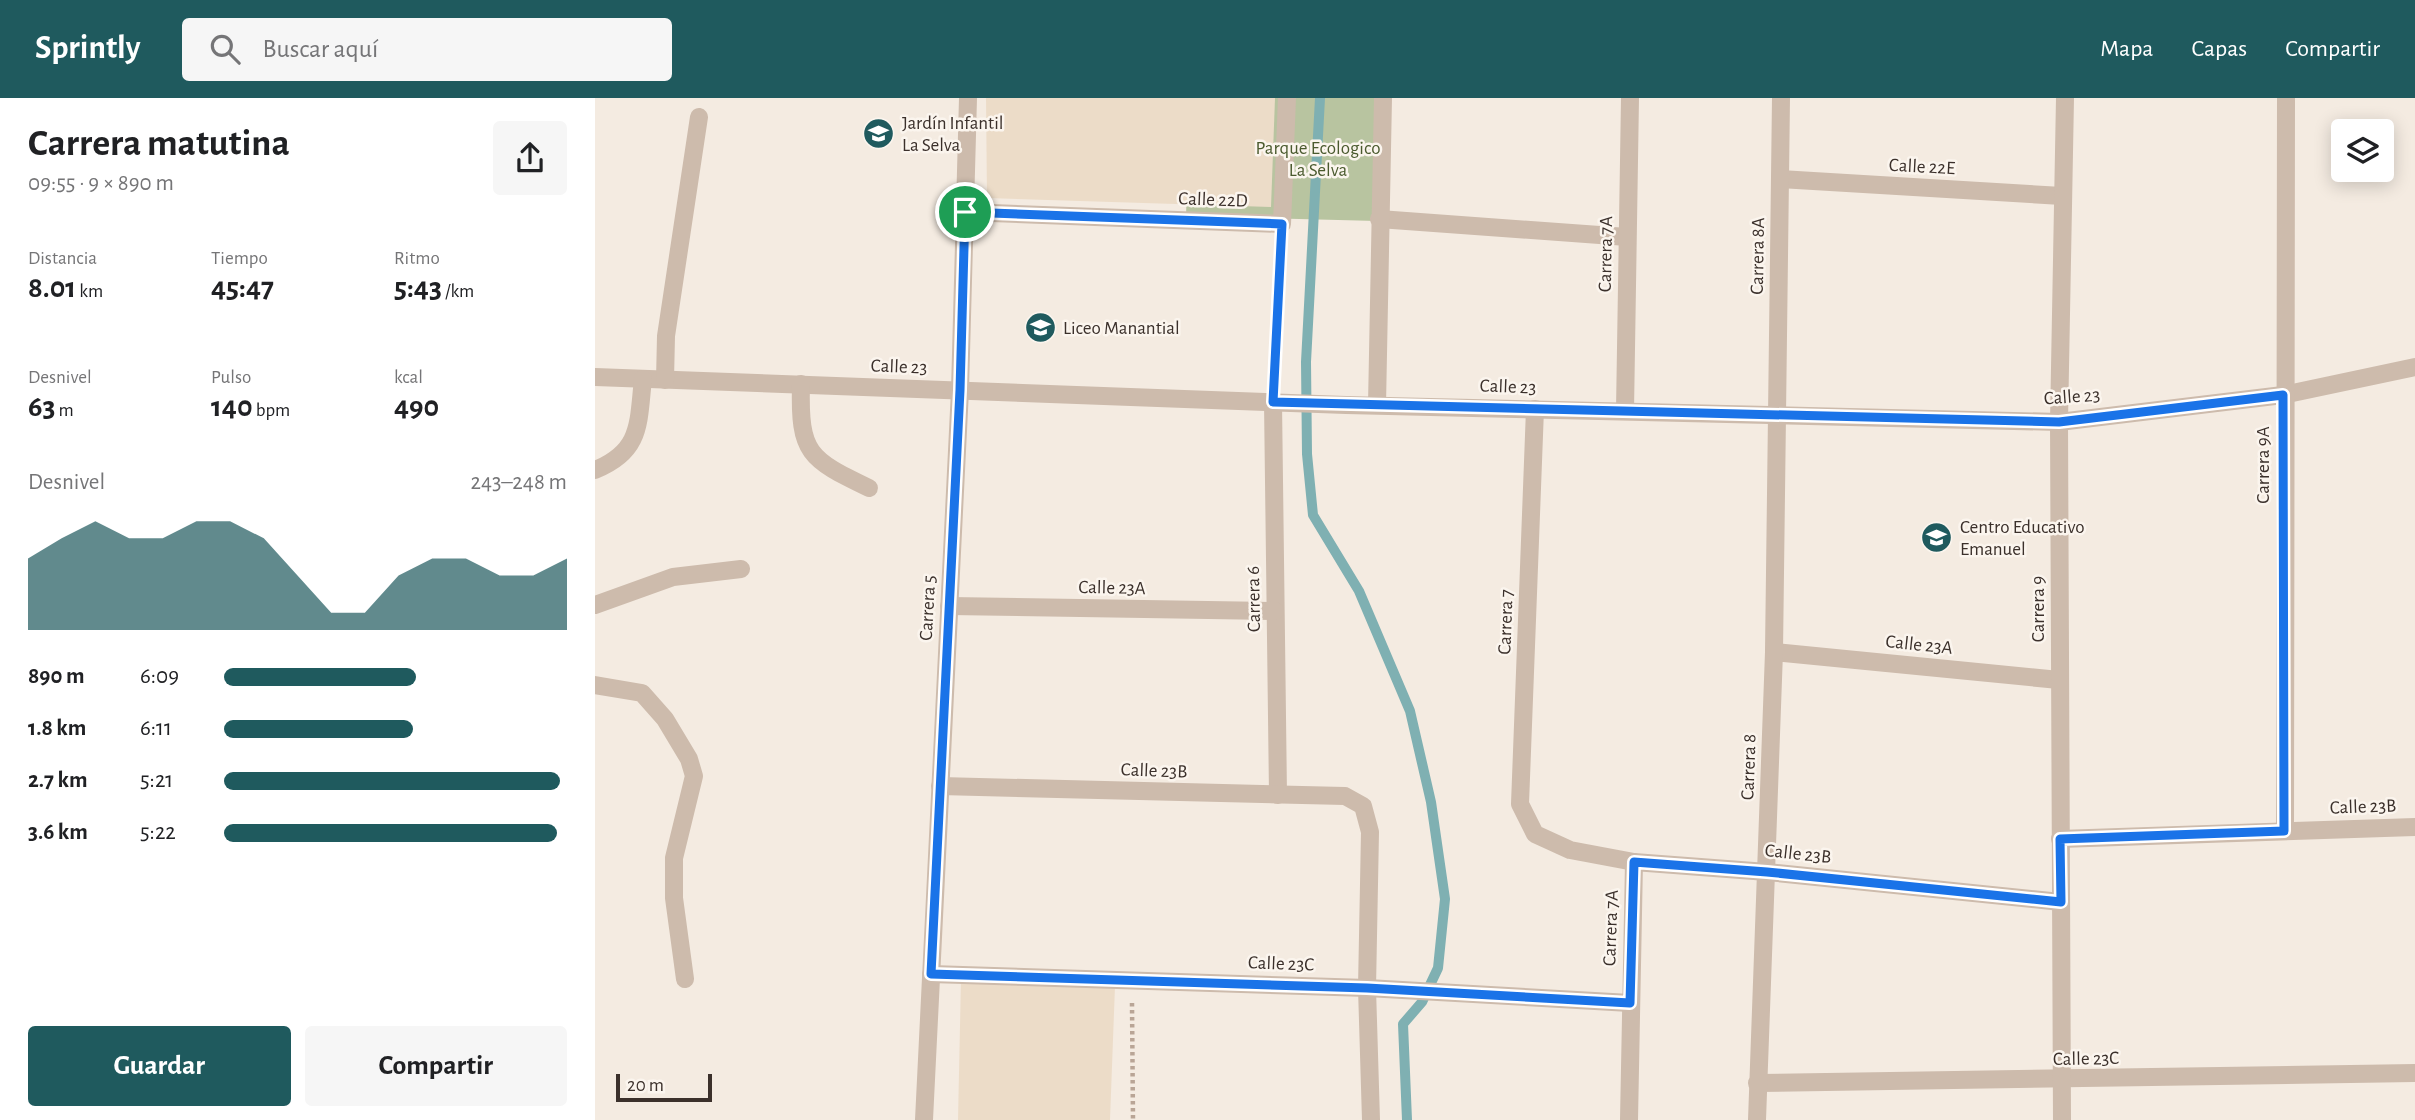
<!DOCTYPE html>
<html lang="es">
<meta charset="utf-8">
<style>
:root{--surface:#fff;--page:#f6f6f6;--text:#202124;--muted:#757577;--accent:#1f5a5e}
body{margin:0;font-family:"Alegreya Sans",sans-serif;background:var(--page);color:var(--text);height:100vh;display:flex;flex-direction:column;font-size:26px;white-space:nowrap}
*{box-sizing:border-box;margin:0}
p{font-size:23px;color:var(--muted)}
.icon{flex:none;width:38px;height:38px;fill:none;stroke:currentColor;stroke-width:2;stroke-linecap:round;stroke-linejoin:round}
.map{position:relative;flex:1;overflow:hidden}
.side{display:flex;flex-direction:column;background:var(--surface);width:595px}
.side>*{flex:none}
.tools{position:absolute;left:1736px;top:21px;display:grid;gap:14px}
.tools a{display:grid;place-items:center;width:63px;height:63px;border-radius:7px;background:var(--surface);box-shadow:0 4px 18px #0003;font-size:35px}
.scale{position:absolute;left:21px;bottom:18px;width:96px;box-sizing:border-box;padding-left:7px;border:4px solid #3b302b;border-top:0;font-size:19px;line-height:24px;white-space:nowrap;color:#3b302b;-webkit-text-stroke:5px #fbf5ee;paint-order:stroke}
.pin{position:absolute;display:grid;place-items:center;width:60px;height:60px;color:#fff;margin:-30px;border:4px solid #fff;border-radius:50%;box-shadow:0 2px 7px #0007}
.round{display:grid;place-items:center;flex:none;width:74px;height:74px;border-radius:7px;background:var(--page)}
.overview{display:flex;align-items:center;justify-content:space-between;height:119px;padding:0 28px}
h1{font-size:38px;font-weight:700;line-height:52px}
.figures{display:grid;grid-template-columns:repeat(3,1fr);gap:10px;height:119px;padding:7px 28px}
.figures div{display:grid;align-content:center}
.figures b{font-size:30px;font-weight:700}
.figures small{font-size:19px;font-weight:400}
.figures p{font-size:19px}
.chart{height:196px;padding:14px 28px}
.chart p{display:flex;justify-content:space-between}
.chart svg{width:100%;height:126px;margin-top:7px;fill:var(--accent);opacity:.7}
.cta{display:flex;gap:14px;margin-top:auto;padding:14px 28px}
.cta a{flex:1;height:80px;border-radius:7px;background:var(--accent);color:#fff;font-size:28px;font-weight:700;line-height:80px;text-align:center}
.cta a+a{background:var(--page);color:var(--text)}
ul{padding:0 28px;list-style:none;font-size:23px}
li{display:grid;grid-template-columns:112px 84px 1fr;align-items:center;height:52px}
li i{height:18px;border-radius:9px;background:var(--accent)}
header{display:flex;align-items:center;gap:42px;box-sizing:border-box;height:98px;padding:0 35px;background:var(--accent);color:#fff}
header strong{font-size:33px}
nav{display:flex;gap:38px;margin-inline-start:auto;font-size:24px}
.search{width:490px;height:63px;background:var(--page);display:flex;align-items:center;gap:18px;box-sizing:border-box;padding:0 24px;border-radius:7px;color:var(--muted);font-size:26px}
main{display:flex;flex:1;min-height:0}
.map>svg:first-child{display:block}
.green{fill:#b8c4a0}
.plaza{fill:#ecdcc8}
.lines{fill:none;stroke-linecap:round;stroke-linejoin:round}
.stream{stroke:#7fb0b2;stroke-width:10}
.path{stroke:#b9a596;stroke-width:4.5;stroke-dasharray:3.5 3.5;stroke-linecap:butt}
.minor{stroke:#cdbbac;stroke-width:18}
.route-casing{stroke:#fff;stroke-width:14}
.route{stroke:#1a73e8;stroke-width:9}
.labels{text-anchor:middle;dominant-baseline:central;stroke-width:5;stroke-linejoin:round;paint-order:stroke}
.poi-label{font-size:19px;fill:#3b302b;stroke:#fbf5ee;text-anchor:start}
.park-label{font-size:19px;fill:#4a5a2e;stroke:#fbf5ee}
.street-label{font-size:19px;fill:#3b302b;stroke:#fbf5ee}
</style>
<header>
<strong>Sprintly</strong>
<div class="search"><svg class="icon" aria-label="search" viewBox="0 0 24 24"><circle cx="10" cy="10" r="6"/><path d="M15 15l6 6"/></svg>Buscar aquí</div>
<nav><a>Mapa</a><a>Capas</a><a>Compartir</a></nav>
</header>
<main>
<section class="side">
<div class="overview"><div><h1>Carrera matutina</h1><p>09:55 · 9 × 890 m</p></div><a class="round"><svg class="icon" aria-label="share" viewBox="0 0 24 24"><path d="M12 15V3M7 8l5-5 5 5M5 13v7h14v-7"/></svg></a></div>
<div class="figures">
<div><p>Distancia</p><b>8.01<small> km</small></b></div>
<div><p>Tiempo</p><b>45:47</b></div>
<div><p>Ritmo</p><b>5:43<small> /km</small></b></div>
</div>
<div class="figures">
<div><p>Desnivel</p><b>63<small> m</small></b></div>
<div><p>Pulso</p><b>140<small> bpm</small></b></div>
<div><p>kcal</p><b>490</b></div>
</div>
<div class="chart"><p><span>Desnivel</span>243–248 m</p>
<svg viewBox="0 0 160 44" preserveAspectRatio="none"><path d="M0 44V19L10 12L20 6L30 12L40 12L50 6L60 6L70 12L80 25L90 38L100 38L110 25L120 19L130 19L140 25L150 25L160 19V44z"/></svg>
</div>
<ul>
<li><b>890 m</b>6:09<i style="width:56%"></i></li>
<li><b>1.8 km</b>6:11<i style="width:55%"></i></li>
<li><b>2.7 km</b>5:21<i style="width:98%"></i></li>
<li><b>3.6 km</b>5:22<i style="width:97%"></i></li>
</ul>
<div class="cta"><a>Guardar</a><a>Compartir</a></div>
</section>
<div class="map">
<svg width="1820" height="1022" viewBox="0 0 1820 1022">
<rect width="100%" height="100%" fill="#f4ebe1"/>
<polygon class="green" points="595,0 786,0 782,123 591,118"/>
<g class="plaza">
<polygon points="391,0 680,0 676,109 392,100"/>
<polygon points="366,881 520,888 515,1022 363,1022"/>
</g>
<g class="lines">
<polyline class="stream" points="725,0 711,264 712,356 718,417 764,493 815,613 836,704 850,801 843,870 827,904 808,926 812,1022"/>
<g class="path">
<polyline points="679,283 686,148"/>
<polyline points="537,905 538,1022"/>
</g>
<g class="minor">
<polyline points="1185,81 1467,98"/>
<polyline points="370,114 687,126 692,0"/>
<polyline points="784,121 1032,139"/>
<polyline points="0,279 751,307 1464,324 1688,297 1820,269"/>
<polyline points="70,282 71,238 104,19"/>
<path d="M206,286C204,356 214,361 274,390"/>
<polyline points="678,304 683,697"/>
<polyline points="782,307 788,0"/>
<polyline points="940,311 925,706 940,736 975,752 1039,764 1172,774 1466,804"/>
<polyline points="1030,313 1035,0"/>
<path d="M0,372C47,353 43,325 48,281"/>
<polyline points="0,507 78,479 146,471"/>
<polyline points="354,508 680,513"/>
<polyline points="1179,554 1464,582"/>
<polyline points="0,587 47,595 70,621 94,661 99,678 79,760 79,800 90,881"/>
<polyline points="345,688 750,698 768,708 775,734 772,890 776,1022"/>
<polyline points="1690,733 1691,0"/>
<polyline points="1465,741 1820,729"/>
<polyline points="336,876 772,890 1035,905"/>
<polyline points="1162,985 1820,975"/>
<polyline points="329,1022 365,292 373,0"/>
<polyline points="1034,1022 1039,764"/>
<polyline points="1162,1022 1179,554 1186,0"/>
<polyline points="1467,1022 1464,324 1470,0"/>
</g>
</g>
<g class="lines">
<defs>
<polygon id="route" points="370,114 687,126 678,304 1464,324 1688,297 1689,733 1465,741 1466,804 1172,774 1039,764 1035,905 772,890 336,876 365,292"/>
</defs>
<use href="#route" class="route-casing"/>
<use href="#route" class="route"/>
</g>
<defs>
<symbol id="school-disc" viewBox="-11 -11 22 22"><circle r="9.5" fill="#1f5a5e" stroke="#fbf5ee"/><path d="M0-5L7-2L0 1L-7-2ZM-4 1L0 2.5L4 1V4Q0 6-4 4Z" fill="#fff"/></symbol>
</defs>
<g fill-rule="evenodd">
<use href="#school-disc" x="266" y="18" width="35" height="35"/>
<use href="#school-disc" x="428" y="212" width="35" height="35"/>
<use href="#school-disc" x="1324" y="422" width="35" height="35"/>
</g>
<g class="labels">
<g class="poi-label">
<text x="307" y="25">Jardín Infantil<tspan x="307" dy="22">La Selva</tspan></text>
<text x="468" y="230">Liceo Manantial</text>
<text x="1365" y="429">Centro Educativo<tspan x="1365" dy="22">Emanuel</tspan></text>
</g>
<g class="park-label">
<text x="723" y="50">Parque Ecologico<tspan x="723" dy="22">La Selva</tspan></text>
</g>
<g class="street-label">
<text transform="translate(1327 69) rotate(3)">Calle 22E</text>
<text transform="translate(618 102) rotate(2)">Calle 22D</text>
<text transform="translate(1011 156) rotate(-89)">Carrera 7A</text>
<text transform="translate(1163 158) rotate(-89)">Carrera 8A</text>
<text transform="translate(304 269) rotate(2)">Calle 23</text>
<text transform="translate(913 289) rotate(2)">Calle 23</text>
<text transform="translate(1477 299) rotate(-4)">Calle 23</text>
<text transform="translate(1668 367) rotate(-90)">Carrera 9A</text>
<text transform="translate(517 490) rotate(1)">Calle 23A</text>
<text transform="translate(659 501) rotate(-91)">Carrera 6</text>
<text transform="translate(333 510) rotate(-87)">Carrera 5</text>
<text transform="translate(1443 511) rotate(-90)">Carrera 9</text>
<text transform="translate(911 524) rotate(-88)">Carrera 7</text>
<text transform="translate(1324 547) rotate(6)">Calle 23A</text>
<text transform="translate(1154 669) rotate(-88)">Carrera 8</text>
<text transform="translate(559 673) rotate(2)">Calle 23B</text>
<text transform="translate(1768 709) rotate(-2)">Calle 23B</text>
<text transform="translate(1203 756) rotate(6)">Calle 23B</text>
<text transform="translate(1016 830) rotate(-88)">Carrera 7A</text>
<text transform="translate(686 866) rotate(2)">Calle 23C</text>
<text transform="translate(1491 961) rotate(-1)">Calle 23C</text>
</g>
</g>
</svg>
<div class="tools">
<a><svg class="icon" aria-label="layers" viewBox="0 0 24 24"><path d="M12 4l9 5-9 5-9-5zM3 14l9 5 9-5"/></svg></a>
</div>
<div class="scale">20 m</div>
<div class="pin" style="left:370px;top:114px;background:#1e9e55"><svg class="icon" aria-label="arrive" viewBox="0 0 24 24"><path d="M6 21V4h12l-3 4 3 4H6"/></svg></div>
</div>
</main>
